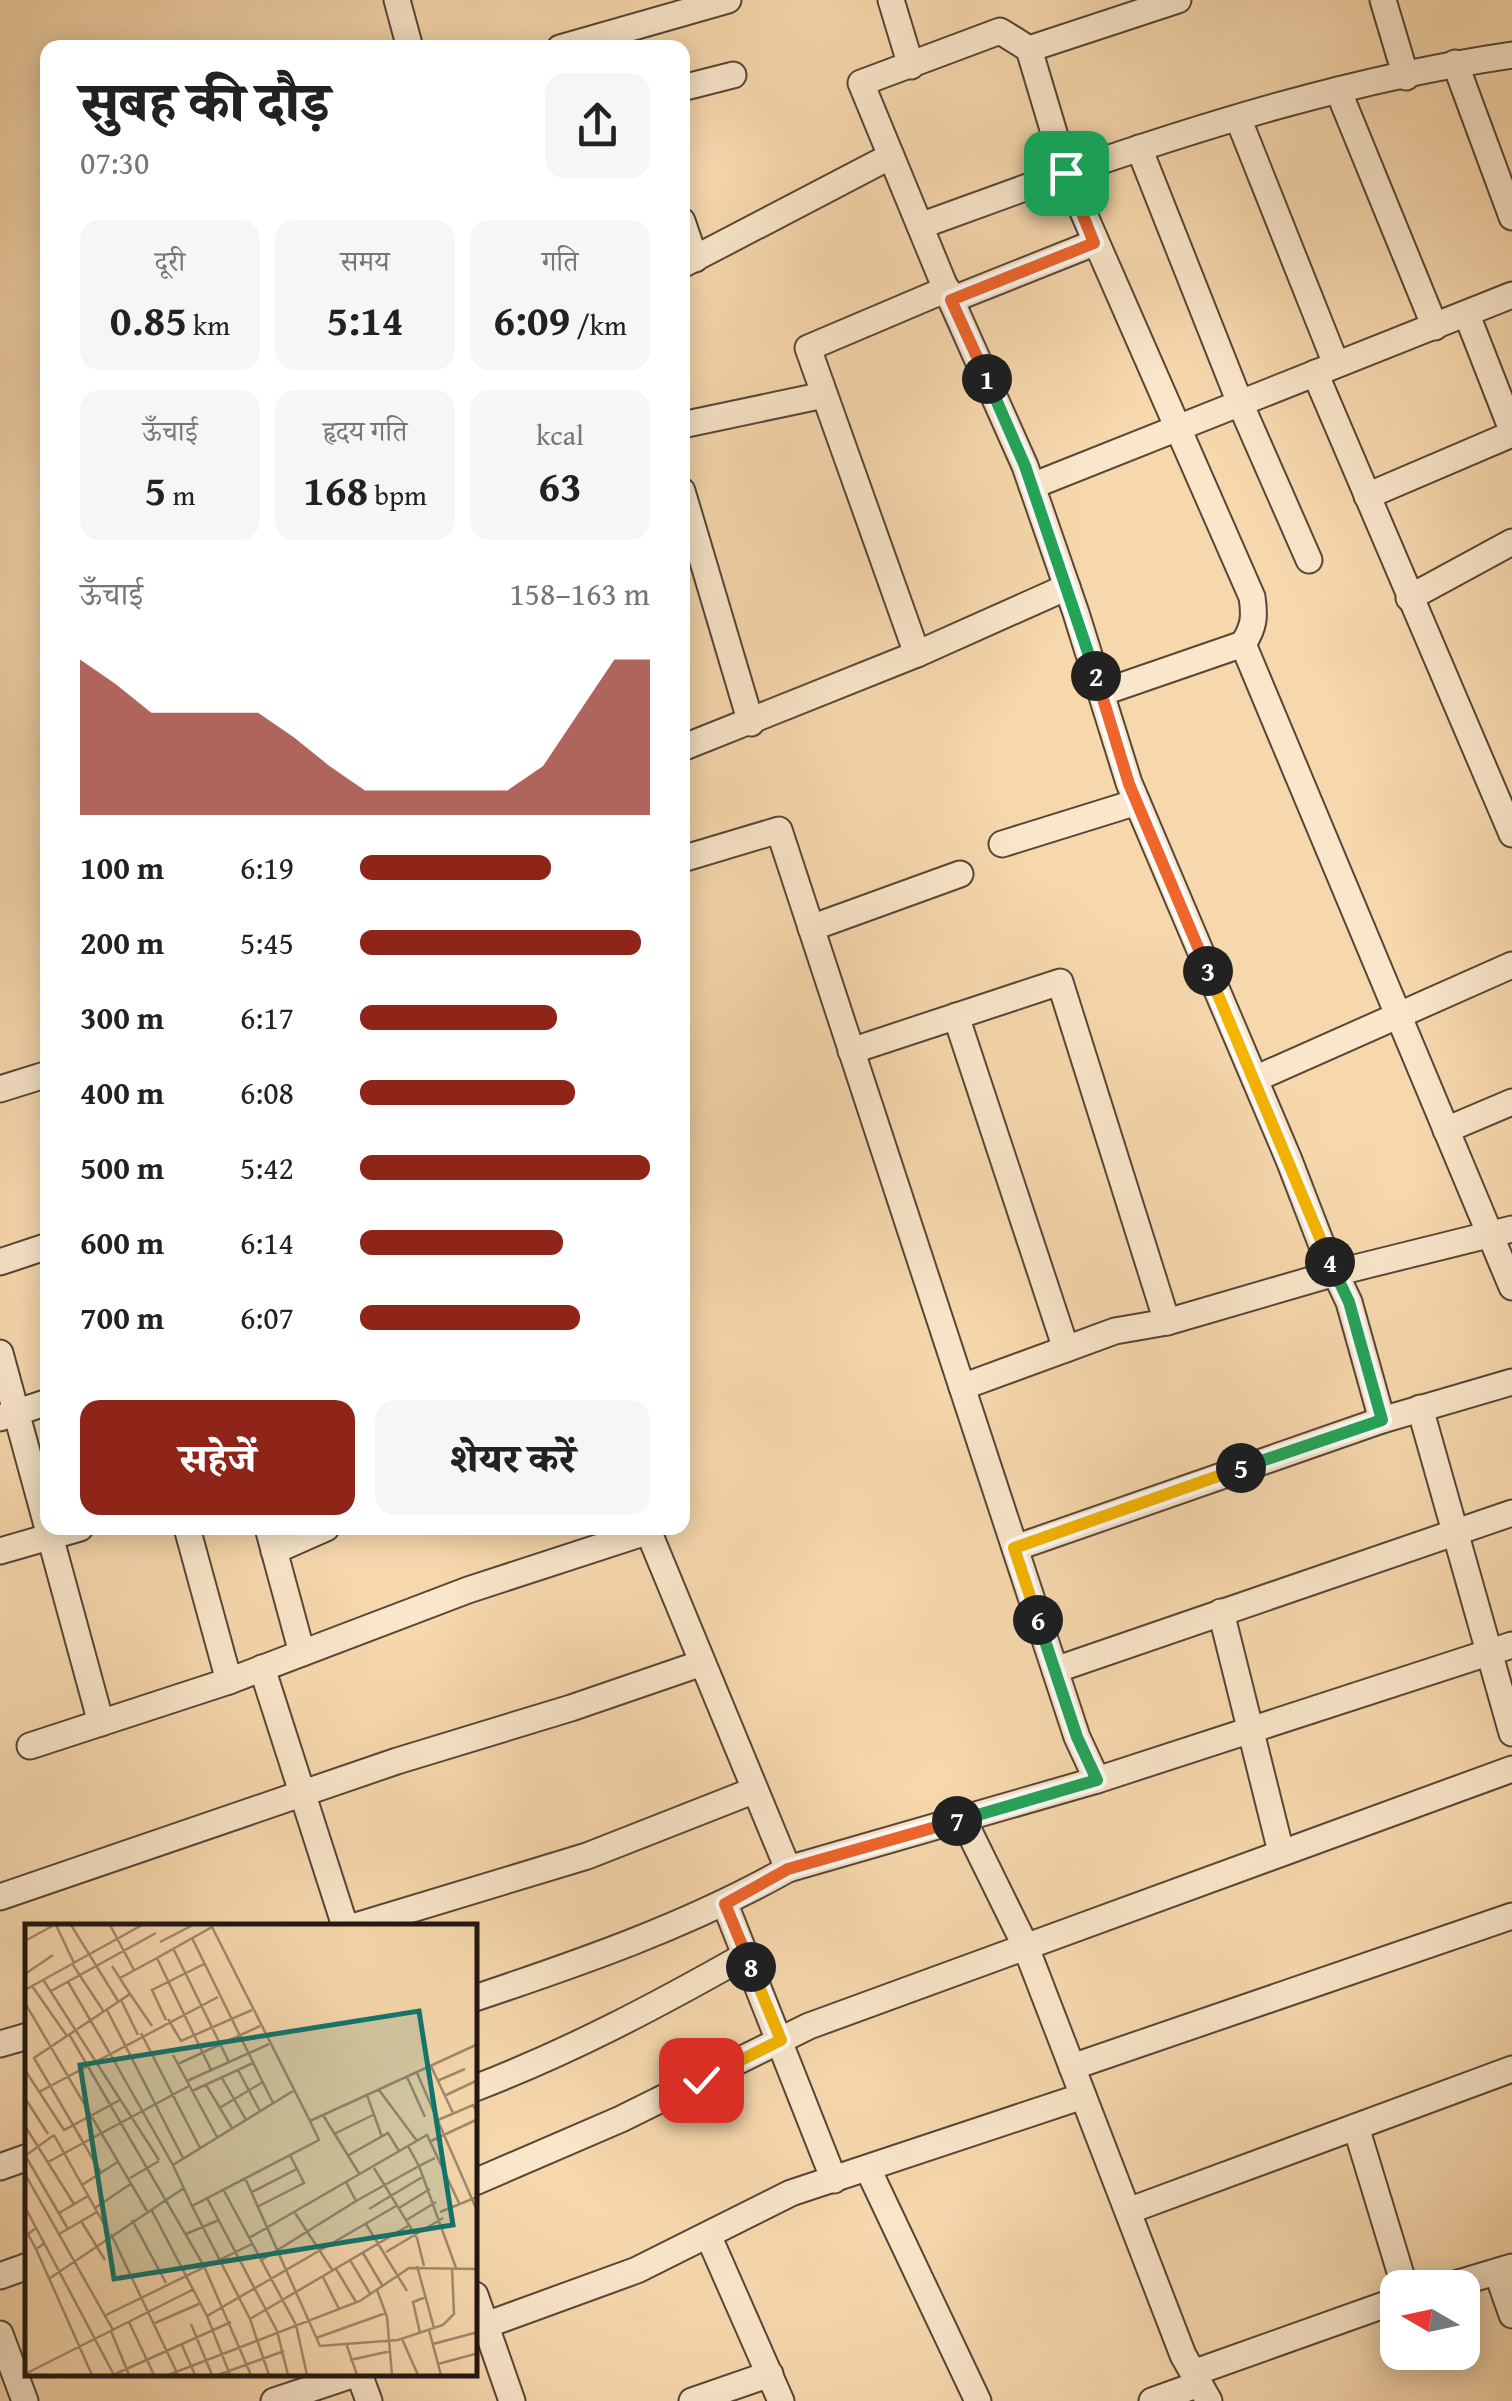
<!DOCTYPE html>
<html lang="hi">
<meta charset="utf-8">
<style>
:root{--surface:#fff;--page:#f6f6f6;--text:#222;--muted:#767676;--accent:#8f2418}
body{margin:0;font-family:"Gentium Book Plus","Noto Serif Devanagari",serif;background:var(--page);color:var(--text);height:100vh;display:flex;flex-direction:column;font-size:38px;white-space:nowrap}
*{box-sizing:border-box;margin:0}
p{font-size:32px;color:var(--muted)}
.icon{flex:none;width:55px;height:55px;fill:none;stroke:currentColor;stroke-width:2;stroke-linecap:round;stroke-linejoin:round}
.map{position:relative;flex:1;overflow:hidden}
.drawer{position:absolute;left:40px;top:40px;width:650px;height:1495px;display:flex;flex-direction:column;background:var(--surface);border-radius:20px;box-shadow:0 5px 25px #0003}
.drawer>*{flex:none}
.needle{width:65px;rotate:279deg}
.fabs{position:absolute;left:1380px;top:2270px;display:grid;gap:20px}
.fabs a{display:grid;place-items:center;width:100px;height:100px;border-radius:20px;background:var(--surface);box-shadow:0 5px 25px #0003;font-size:50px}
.pin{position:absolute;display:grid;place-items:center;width:85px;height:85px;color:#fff;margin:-42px;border-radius:20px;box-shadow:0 5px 15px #0006}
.km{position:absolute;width:50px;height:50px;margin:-25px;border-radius:50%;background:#222;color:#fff;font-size:28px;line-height:50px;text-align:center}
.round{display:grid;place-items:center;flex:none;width:105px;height:105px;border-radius:20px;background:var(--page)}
.overview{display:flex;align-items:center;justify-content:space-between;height:170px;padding:0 40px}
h1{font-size:55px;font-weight:800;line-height:75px}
.metrics{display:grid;grid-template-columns:repeat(3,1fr);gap:15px;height:170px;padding:10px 40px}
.metrics div{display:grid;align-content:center;border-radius:20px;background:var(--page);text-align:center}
.metrics b{font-size:42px;font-weight:800}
.metrics small{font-size:28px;font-weight:400}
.metrics p{font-size:28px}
.chart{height:280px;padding:20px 40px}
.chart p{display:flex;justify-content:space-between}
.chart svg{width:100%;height:180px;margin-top:10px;fill:var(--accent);opacity:.7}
.cta{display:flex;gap:20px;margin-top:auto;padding:20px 40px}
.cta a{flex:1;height:115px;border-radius:20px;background:var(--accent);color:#fff;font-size:40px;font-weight:800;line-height:115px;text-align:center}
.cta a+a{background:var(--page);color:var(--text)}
ul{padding:0 40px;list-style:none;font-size:32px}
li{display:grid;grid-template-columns:160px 120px 1fr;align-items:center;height:75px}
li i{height:25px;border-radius:12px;background:var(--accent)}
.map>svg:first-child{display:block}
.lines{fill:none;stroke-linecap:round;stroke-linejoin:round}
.minor-casing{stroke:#564638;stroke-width:29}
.minor{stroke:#fae6ca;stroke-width:25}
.split-1-casing{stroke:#fff;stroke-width:20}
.split-2-casing{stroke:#fff;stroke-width:20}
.split-3-casing{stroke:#fff;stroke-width:20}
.split-4-casing{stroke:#fff;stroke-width:20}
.split-5-casing{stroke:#fff;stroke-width:20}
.split-6-casing{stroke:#fff;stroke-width:20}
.split-7-casing{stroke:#fff;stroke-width:20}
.split-8-casing{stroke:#fff;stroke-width:20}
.split-9-casing{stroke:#fff;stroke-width:20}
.split-1{stroke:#f0652b;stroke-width:12}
.split-2{stroke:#22a559;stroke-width:12}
.split-3{stroke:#f0652b;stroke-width:12}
.split-4{stroke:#f5b400;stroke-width:12}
.split-5{stroke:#22a559;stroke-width:12}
.split-6{stroke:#f5b400;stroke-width:12}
.split-7{stroke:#22a559;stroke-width:12}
.split-8{stroke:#f0652b;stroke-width:12}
.split-9{stroke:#f5b400;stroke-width:12}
.inset-road{fill:none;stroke:#a18a6f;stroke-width:2.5}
.view{fill:#0f766e;fill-opacity:0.15;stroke:#0f766e;stroke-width:5}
.inset-edge{fill:none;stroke:#211511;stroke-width:5}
</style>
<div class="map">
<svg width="1512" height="2401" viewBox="0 0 1512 2401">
<rect width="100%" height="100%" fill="#f7d8ad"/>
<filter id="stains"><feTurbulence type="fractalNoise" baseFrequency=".002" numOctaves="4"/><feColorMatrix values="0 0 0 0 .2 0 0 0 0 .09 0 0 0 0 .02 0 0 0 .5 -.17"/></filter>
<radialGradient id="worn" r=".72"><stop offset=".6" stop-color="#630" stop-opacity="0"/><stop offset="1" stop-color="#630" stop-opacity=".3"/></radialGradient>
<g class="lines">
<defs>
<g id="minor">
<polyline points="397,0 410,48"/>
<polyline points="891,0 911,66"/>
<polyline points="1178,0 1029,49 1000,31 861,83 943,282 1025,466 1076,613 1129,783 1289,1160 1321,1243 1349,1302 1382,1420"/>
<polyline points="1383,0 1406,77"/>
<polyline points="560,48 728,0"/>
<polyline points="1455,63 1512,217"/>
<polyline points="682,88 733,75"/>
<polyline points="1338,90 1435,327"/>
<polyline points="1238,118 1336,364"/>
<polyline points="1139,148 1240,403 1309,560"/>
<polyline points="682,221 695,259"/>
<polyline points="920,226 1066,173 1029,49"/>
<polyline points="682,265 891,156"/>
<polyline points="951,300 1094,243"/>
<polyline points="1467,315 1512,430"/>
<polyline points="1315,373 1512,834"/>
<polyline points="682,425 824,395"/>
<polyline points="1032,486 1512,295"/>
<polyline points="682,491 751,723"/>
<polyline points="1367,496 1512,434"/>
<polyline points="1409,598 1512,542"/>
<path d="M1243,644C1254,627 1255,617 1252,597L1066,173C1210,123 1361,77 1512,55"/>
<polyline points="917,654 808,348 947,289"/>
<polyline points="1101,693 1243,644 1512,1287"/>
<polyline points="682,748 917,654 1067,587"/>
<polyline points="1002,844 1137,802"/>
<polyline points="811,928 960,874"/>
<polyline points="956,1016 1066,1349"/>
<polyline points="851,1051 1060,982 1167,1322"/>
<polyline points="1255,1079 1512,965"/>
<polyline points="0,1089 48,1074"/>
<polyline points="1446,1130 1512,1102"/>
<polyline points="0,1262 48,1246"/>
<polyline points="0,1353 101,1723"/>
<polyline points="962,1387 1115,1331 1167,1322 1335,1273 1512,1229"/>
<polyline points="1420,1408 1512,1733"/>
<polyline points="0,1418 48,1402"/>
<polyline points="187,1528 229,1681"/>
<polyline points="268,1528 302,1653"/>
<polyline points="647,1528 788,1869 1097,1780 1077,1737 779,830 682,859"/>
<polyline points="1015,1548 1382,1420 1512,1382"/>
<polyline points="0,1551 80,1528"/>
<polyline points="274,1551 326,1528"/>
<polyline points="1221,1612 1281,1852"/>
<polyline points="262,1668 345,1926"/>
<polyline points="1055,1670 1512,1513"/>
<polyline points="30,1746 229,1681 468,1590 649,1531"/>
<polyline points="1097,1780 1512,1645"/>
<polyline points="963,1819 1025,1945 1183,2355 1209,2401"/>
<polyline points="0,1897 397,1761 571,1708 702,1663"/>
<polyline points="725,1904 834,2180"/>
<polyline points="356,1926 587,1856 755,1790"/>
<path d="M475,1998C582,1962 689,1925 788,1869"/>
<polyline points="0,2044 28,2036"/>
<polyline points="1072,2067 1512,1916"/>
<path d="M475,2088C571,2051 656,2006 746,1955"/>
<polyline points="1356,2127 1405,2288"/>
<polyline points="0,2167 28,2157"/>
<polyline points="868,2169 978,2401"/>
<polyline points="475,2182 621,2119 809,2026 1512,1769"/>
<polyline points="1128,2211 1512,2069"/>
<polyline points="708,2235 781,2401"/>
<polyline points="1497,2272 1512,2315"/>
<polyline points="0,2276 28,2266"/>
<polyline points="1442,2288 1512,2267"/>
<polyline points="475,2295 512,2401"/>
<polyline points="475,2329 637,2270 791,2193 1083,2096"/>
<polyline points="0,2334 25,2401"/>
<polyline points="1193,2373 1398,2300"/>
<polyline points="359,2374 369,2401"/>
<polyline points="274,2401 355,2374"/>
<polyline points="692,2401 770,2374"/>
<polyline points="1152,2401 1199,2384"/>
</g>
</defs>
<use href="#minor" class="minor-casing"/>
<use href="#minor" class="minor"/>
</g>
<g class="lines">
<defs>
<polyline id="split-1" points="987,379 951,300 1094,243 1066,173"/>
<polyline id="split-2" points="987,379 1025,466 1096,676"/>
<polyline id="split-3" points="1096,676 1129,784 1208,971"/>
<polyline id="split-4" points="1208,971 1330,1262"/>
<polyline id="split-5" points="1241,1468 1382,1420 1349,1302 1330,1262"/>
<polyline id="split-6" points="1038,1620 1014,1548 1241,1468"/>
<polyline id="split-7" points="957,1821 1097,1780 1077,1737 1038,1620"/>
<polyline id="split-8" points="751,1967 725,1904 788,1869 957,1821"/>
<polyline id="split-9" points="701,2080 781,2040 751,1967"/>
</defs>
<use href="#split-1" class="split-1-casing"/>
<use href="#split-2" class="split-2-casing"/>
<use href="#split-3" class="split-3-casing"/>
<use href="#split-4" class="split-4-casing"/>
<use href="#split-5" class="split-5-casing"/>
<use href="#split-6" class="split-6-casing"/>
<use href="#split-7" class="split-7-casing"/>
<use href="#split-8" class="split-8-casing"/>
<use href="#split-9" class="split-9-casing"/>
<use href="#split-1" class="split-1"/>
<use href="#split-2" class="split-2"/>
<use href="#split-3" class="split-3"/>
<use href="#split-4" class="split-4"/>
<use href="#split-5" class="split-5"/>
<use href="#split-6" class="split-6"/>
<use href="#split-7" class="split-7"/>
<use href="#split-8" class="split-8"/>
<use href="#split-9" class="split-9"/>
</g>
<g transform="translate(25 1924)">
<rect width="452" height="452" fill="#f7d8ad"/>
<path class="inset-road" d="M31,1L49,39M46,1L93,77M85,1L109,46M186,1L285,197L453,120M167,14L248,179M0,17L29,1M135,18L168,1M148,24L204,138M48,41L79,88M87,42L105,70M0,50L28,31M95,54L132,34M19,57L134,236M43,58L84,128M7,62L42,112M0,66L117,1M26,67L131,9M0,79L122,287M82,86L158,234M143,95L156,117L227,86M141,96L127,66L179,40M116,109L175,224M44,110L179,342L226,451M113,111L96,76L105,70L127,102M84,128L148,241M148,131L192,213M153,140L235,102M406,142L428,189M0,146L39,206L95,176M186,146L132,34L187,3M213,146L235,187M392,149L447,275L453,273M382,153L400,193M197,154L221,196M162,157L244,120M412,157L440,145M181,161L207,204M354,166L392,217M167,167L228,139M268,167L148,241L167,282L294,216L285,197M14,168L193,73M342,171L357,213M419,172L453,156M0,174L23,210M196,183L238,158M298,191L335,251M413,196L448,181L453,190M0,202L49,280M309,210L348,191M29,211L84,309M406,217L453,195M383,222L394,242L410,234M0,231L43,305M0,232L29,211M322,232L363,209L374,227M23,238L164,162M349,244L392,314L399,342M76,249L9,134L96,76M0,250L88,406M105,254L134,237M220,254L295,422L373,416L418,401L429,390L427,344M57,261L94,237M198,265L271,401L282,451M227,268L272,245M182,274L252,407L263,451M331,277L394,242L431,344M167,282L225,395L244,451M234,282L279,259L265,231M0,283L89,451M70,284L107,259M374,284L405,265M126,285L182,392L205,451M344,285L399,252M415,288L447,275L453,289M34,289L63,272M270,289L308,347M107,296L141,359M56,297L80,336M380,297L411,278M341,300L382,367M11,304L3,310L11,325L20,319M34,310L72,288M86,310L153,451M161,310L194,296M224,314L402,211L434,279M11,325L67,451M361,328L418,294M338,329L357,361M325,336L346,371M235,337L331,277L321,258M392,342L409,404M311,345L331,378M298,353L314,385M25,354L159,264M352,366L362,393L367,451M81,391L227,320M182,392L371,282M225,395L383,302M104,398L129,451M130,399L176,379M166,400L187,451M404,406L416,451M86,407L104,451M395,409L388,378L401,373M291,414L361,389M377,415L393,451M156,419L170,451M321,419L332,451M408,420L453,408M325,436L366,427M413,440L450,430M0,450L169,365M88,451L206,398M143,451L335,377L384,344L453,345M193,451L259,427"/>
<path class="view" d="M394,87L428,301L89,355L55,141Z"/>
<rect width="452" height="452" class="inset-edge"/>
</g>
<rect width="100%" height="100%" filter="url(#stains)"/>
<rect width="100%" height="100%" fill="url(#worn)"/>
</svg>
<div class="fabs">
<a><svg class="needle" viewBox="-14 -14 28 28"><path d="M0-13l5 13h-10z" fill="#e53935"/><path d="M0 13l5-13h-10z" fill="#767676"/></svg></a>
</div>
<div class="pin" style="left:1066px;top:173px;background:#1e9e55"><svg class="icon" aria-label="arrive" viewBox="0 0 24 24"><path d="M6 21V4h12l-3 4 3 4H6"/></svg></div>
<div class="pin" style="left:701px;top:2080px;background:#d93025"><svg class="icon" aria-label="check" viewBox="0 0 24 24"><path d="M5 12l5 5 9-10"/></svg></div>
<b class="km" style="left:987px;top:379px">1</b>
<b class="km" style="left:1096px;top:676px">2</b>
<b class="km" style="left:1208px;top:971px">3</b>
<b class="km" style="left:1330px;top:1262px">4</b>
<b class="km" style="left:1241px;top:1468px">5</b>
<b class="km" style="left:1038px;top:1620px">6</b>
<b class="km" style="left:957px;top:1821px">7</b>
<b class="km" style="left:751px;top:1967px">8</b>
<section class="drawer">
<div class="overview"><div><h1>सुबह की दौड़</h1><p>07:30</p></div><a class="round"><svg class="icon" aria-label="share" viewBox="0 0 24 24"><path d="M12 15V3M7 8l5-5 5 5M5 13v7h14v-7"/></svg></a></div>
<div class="metrics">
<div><p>दूरी</p><b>0.85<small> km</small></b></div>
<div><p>समय</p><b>5:14</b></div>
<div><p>गति</p><b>6:09<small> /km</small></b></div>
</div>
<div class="metrics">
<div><p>ऊँचाई</p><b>5<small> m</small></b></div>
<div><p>हृदय गति</p><b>168<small> bpm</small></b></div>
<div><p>kcal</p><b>63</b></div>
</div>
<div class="chart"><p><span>ऊँचाई</span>158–163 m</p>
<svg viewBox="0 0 160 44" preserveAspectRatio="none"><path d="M0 44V6L10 12L20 19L30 19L40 19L50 19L60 25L70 32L80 38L90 38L100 38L110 38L120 38L130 32L140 19L150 6L160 6V44z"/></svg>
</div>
<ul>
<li><b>100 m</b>6:19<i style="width:66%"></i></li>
<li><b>200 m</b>5:45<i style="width:97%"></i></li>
<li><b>300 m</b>6:17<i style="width:68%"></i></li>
<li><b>400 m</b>6:08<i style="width:74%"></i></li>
<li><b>500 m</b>5:42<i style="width:100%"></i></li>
<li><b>600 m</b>6:14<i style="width:70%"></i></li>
<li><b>700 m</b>6:07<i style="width:76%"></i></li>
</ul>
<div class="cta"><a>सहेजें</a><a>शेयर करें</a></div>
</section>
</div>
